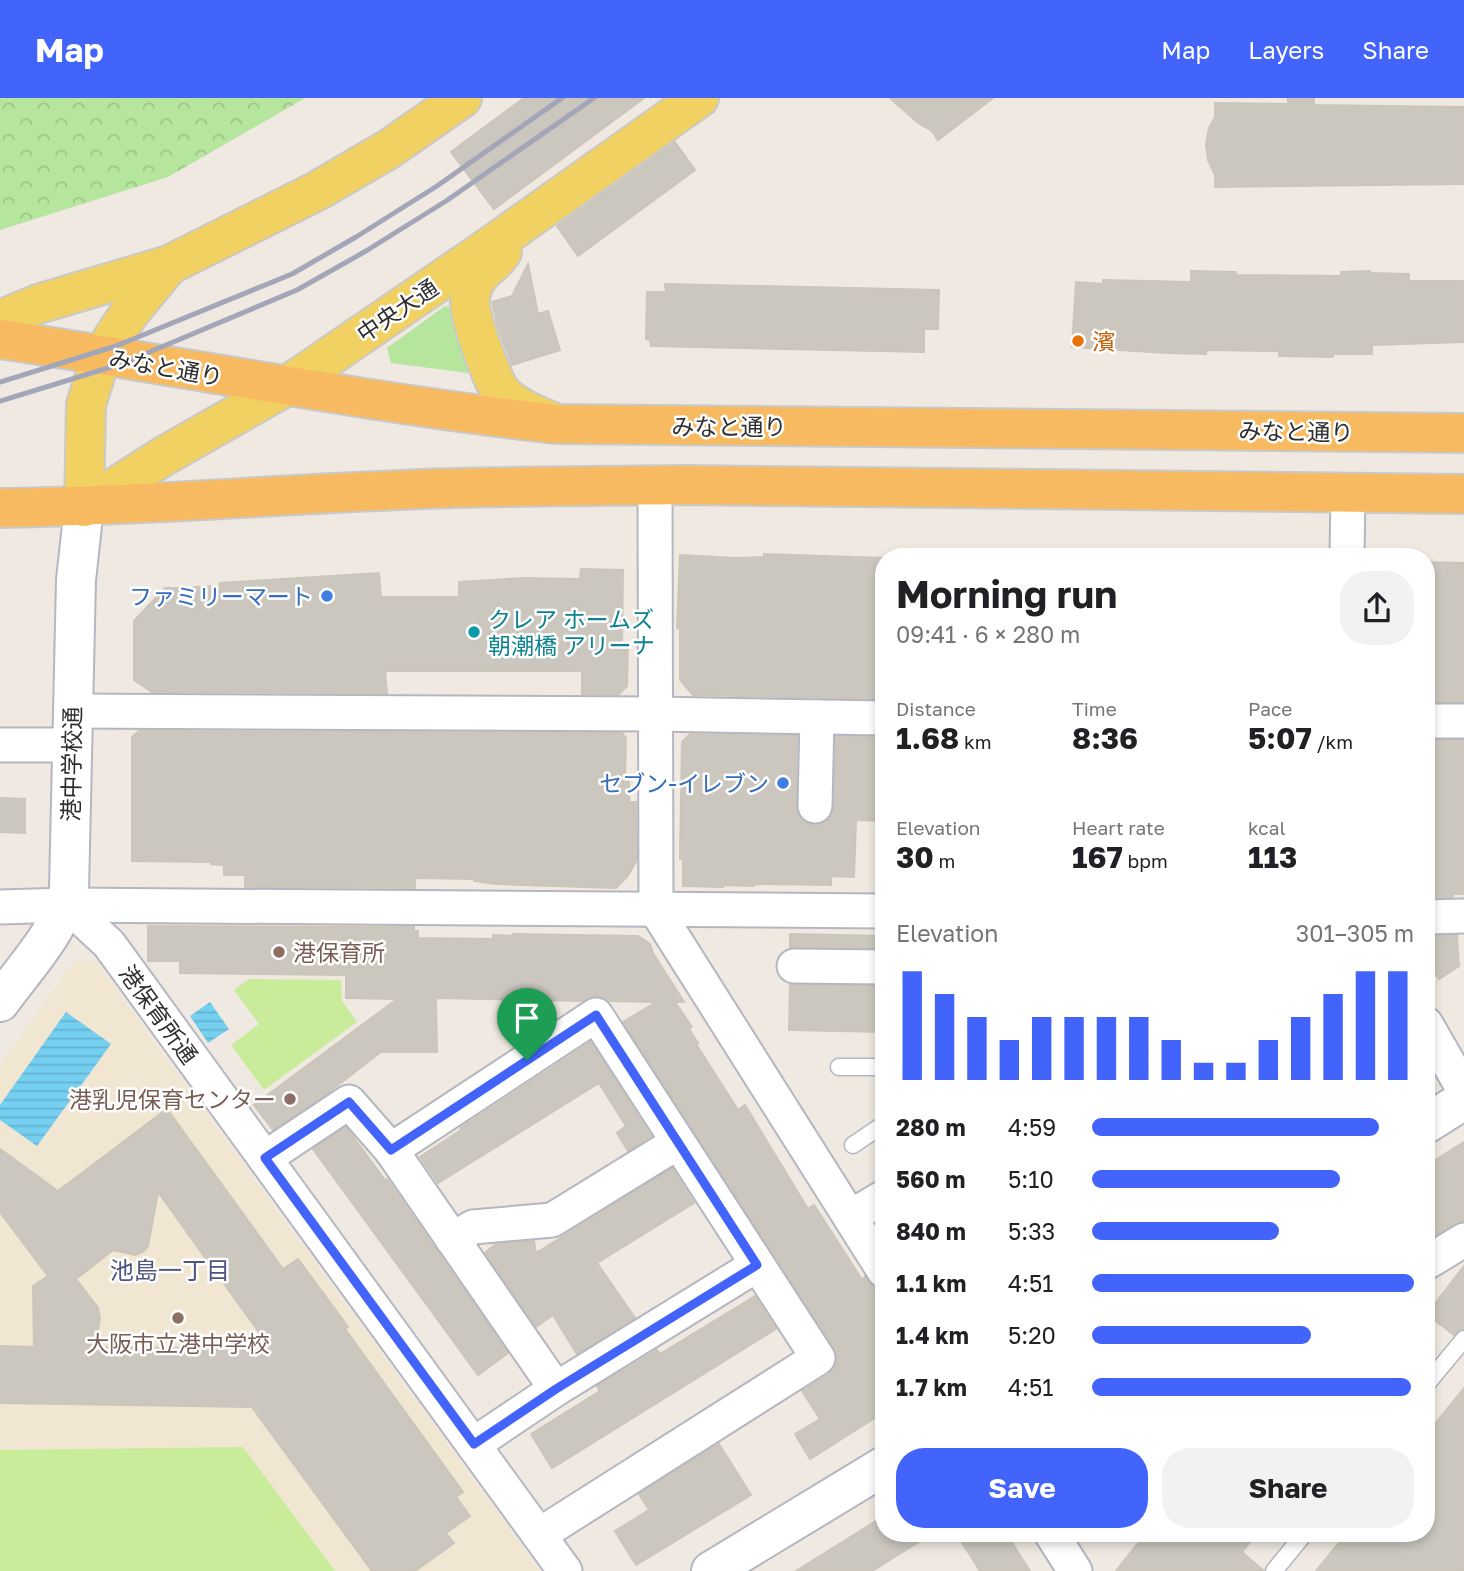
<!DOCTYPE html>
<meta charset="utf-8">
<style>
:root{--surface:#fff;--page:#f2f2f2;--text:#202124;--muted:#757577;--accent:#4264fb}
body{margin:0;font-family:"Golos Text","Noto Sans JP",sans-serif;background:var(--page);color:var(--text);height:100vh;display:flex;flex-direction:column;font-size:26px;white-space:nowrap}
*{box-sizing:border-box;margin:0}
p{font-size:23px;color:var(--muted)}
.icon{flex:none;width:38px;height:38px;fill:none;stroke:currentColor;stroke-width:2;stroke-linecap:round;stroke-linejoin:round}
.map{position:relative;flex:1;overflow:hidden}
.panel{position:absolute;left:875px;top:450px;width:560px;height:994px;display:flex;flex-direction:column;background:var(--surface);border-radius:28px;box-shadow:0 4px 10px #0003}
.panel>*{flex:none}
.pin{position:absolute;display:grid;place-items:center;width:60px;height:60px;color:#fff;margin:-72px -30px;border-radius:50% 50% 50% 0;rotate:-45deg;box-shadow:0 0 7px #0007}
.pin .icon{rotate:45deg}
.round{display:grid;place-items:center;flex:none;width:74px;height:74px;border-radius:28px;background:var(--page)}
.overview{display:flex;align-items:center;justify-content:space-between;height:119px;padding:0 21px}
h1{font-size:38px;font-weight:700;line-height:52px}
.figures{display:grid;grid-template-columns:repeat(3,1fr);gap:10px;height:119px;padding:7px 21px}
.figures div{display:grid;align-content:center}
.figures b{font-size:30px;font-weight:700}
.figures small{font-size:19px;font-weight:400}
.figures p{font-size:19px}
.chart{height:196px;padding:14px 21px}
.chart p{display:flex;justify-content:space-between}
.chart svg{width:100%;height:126px;margin-top:7px;stroke:var(--accent);stroke-width:6}
.action{display:flex;gap:14px;margin-top:auto;padding:14px 21px}
.action a{flex:1;height:80px;border-radius:28px;background:var(--accent);color:#fff;font-size:28px;font-weight:700;line-height:80px;text-align:center}
.action a+a{background:var(--page);color:var(--text)}
ul{padding:0 21px;list-style:none;font-size:23px}
li{display:grid;grid-template-columns:112px 84px 1fr;align-items:center;height:52px}
li i{height:18px;border-radius:9px;background:var(--accent)}
header{display:flex;align-items:center;gap:42px;box-sizing:border-box;height:98px;padding:0 35px;background:var(--accent);color:#fff}
header strong{font-size:33px}
nav{display:flex;gap:38px;margin-inline-start:auto;font-size:24px}
.map>svg:first-child{display:block}
.education{fill:#f0e6d1}
.grass{fill:#b6e59e}
.forest{fill:url(#forest-crowns)}
.pitch{fill:#c9ec9a}
.water{fill:url(#water-rules)}
.building{fill:#cbc7bf;stroke:#cbc5ba;stroke-width:2;fill-rule:evenodd}
.lines{fill:none;stroke-linecap:round;stroke-linejoin:round}
.service-casing{stroke:#b4b7c1;stroke-width:19}
.minor-casing{stroke:#b4b7c1;stroke-width:37}
.tertiary-casing{stroke:#b4b7c1;stroke-width:42}
.primary-casing{stroke:#c9c9c9;stroke-width:42}
.trunk-casing{stroke:#c9c9c9;stroke-width:42}
.service{stroke:#fff;stroke-width:16}
.minor{stroke:#fff;stroke-width:33}
.tertiary{stroke:#fff;stroke-width:38}
.primary{stroke:#f2d163;stroke-width:38}
.trunk{stroke:#f8ba60;stroke-width:38}
.rail{stroke:#a3a6b8;stroke-width:5}
.route-casing{stroke:#fff;stroke-width:14}
.route{stroke:#4264fb;stroke-width:9}
.food-dot{fill:#e8710a;stroke:#fff;stroke-width:2.5}
.shop-dot{fill:#3f7fe0;stroke:#fff;stroke-width:2.5}
.culture-dot{fill:#0f9aa8;stroke:#fff;stroke-width:2.5}
.education-dot{fill:#8d6e63;stroke:#fff;stroke-width:2.5}
.labels{text-anchor:middle;dominant-baseline:central;stroke-width:5;stroke-linejoin:round;paint-order:stroke}
.street-label{font-size:23px;fill:#2e2e2e;stroke:#fff}
.food-label{font-size:23px;fill:#c56008;stroke:#fff;text-anchor:start}
.shop-label{font-size:23px;fill:#366cbe;stroke:#fff;text-anchor:end}
.culture-label{font-size:23px;fill:#0d838f;stroke:#fff;text-anchor:start}
.education-label{font-size:23px;fill:#785e54;stroke:#fff;text-anchor:start}
.neighbourhood-label{font-size:24px;fill:#4d5680;stroke:#fff}
</style>
<header>
<strong>Map</strong>
<nav><a>Map</a><a>Layers</a><a>Share</a></nav>
</header>
<div class="map">
<svg width="1464" height="1473" viewBox="0 0 1464 1473">
<defs>
<pattern id="forest-crowns" width="20" height="18" patternUnits="userSpaceOnUse" patternTransform="scale(1.75)"><rect width="20" height="18" fill="#b6e59e"/><path d="M2 6a3 3 0 1 1 6 0M12 15a3 3 0 1 1 6 0" fill="none" stroke="#9dc588"/></pattern>
<pattern id="water-rules" width="6" height="5" patternUnits="userSpaceOnUse" patternTransform="scale(1.75)"><rect width="6" height="5" fill="#75cff0"/><path d="M0 2.5h6" fill="none" stroke="#66b2ce"/></pattern>
</defs>
<rect width="100%" height="100%" fill="#efe9e1"/>
<polygon class="education" points="74,863 96,864 540,1473 0,1473 0,967"/>
<polygon class="grass" points="445,208 461,212 478,262 468,275 391,265 387,250"/>
<polygon class="forest" points="0,0 305,0 168,79 0,132"/>
<g class="pitch">
<polygon points="249,881 341,882 342,903 357,924 264,992 231,947 259,926 234,892"/>
<polygon points="243,1349 335,1473 0,1473 0,1352"/>
</g>
<g class="water">
<polygon points="210,904 229,931 208,945 190,918"/>
<polygon points="66,914 111,946 37,1048 0,1022 0,1007"/>
</g>
<g class="building">
<polygon points="524,0 644,0 494,111 451,54"/>
<polygon points="890,0 993,0 938,42 931,32 918,25"/>
<polygon points="1288,0 1314,0 1314,7 1464,9 1464,86 1215,89 1215,77 1208,62 1206,46 1209,30 1215,19 1215,5 1288,6"/>
<polygon points="675,44 695,72 578,158 557,128"/>
<polygon points="528,166 538,216 548,213 560,252 512,267 498,229 492,204 512,198"/>
<polygon points="1191,173 1236,174 1236,177 1341,178 1341,174 1370,173 1370,175 1409,176 1409,183 1464,183 1464,244 1372,247 1372,256 1333,256 1333,259 1279,258 1279,253 1206,252 1206,256 1167,255 1072,249 1076,184 1103,186 1103,182 1191,184"/>
<polygon points="665,186 939,192 938,231 924,231 924,254 651,248 650,242 646,241 647,194 666,194"/>
<polygon points="764,456 884,460 884,601 693,597 680,582 680,531 677,530 680,457 736,460 764,459"/>
<polygon points="1426,464 1464,465 1464,604 1426,604"/>
<polygon points="581,471 623,472 622,546 628,546 627,588 618,597 582,596 582,573 385,573 387,595 152,594 134,582 134,523 165,490 194,490 194,489 220,488 220,485 379,475 381,499 459,499 459,484 522,480 580,481"/>
<polygon points="139,633 622,635 626,640 625,683 629,683 629,704 636,704 637,762 627,779 616,790 496,786 474,783 474,781 415,780 415,790 245,789 245,777 224,777 224,767 211,766 211,764 132,763 132,639"/>
<polygon points="690,636 797,638 796,708 799,718 804,724 815,727 825,724 831,719 834,709 836,638 884,639 884,723 856,722 854,779 831,778 831,787 754,786 754,788 723,787 723,789 683,788 683,761 680,761 682,644"/>
<polygon points="1432,642 1464,642 1464,796 1453,796 1453,799 1426,800 1426,673 1431,673"/>
<polygon points="0,700 25,701 25,735 0,734"/>
<polygon points="148,828 414,829 414,833 418,833 418,840 493,841 493,837 513,838 513,836 638,838 650,846 653,855 684,904 675,904 692,929 689,931 698,945 696,946 738,1012 745,1007 808,1111 814,1107 863,1183 865,1178 874,1190 884,1192 884,1314 810,1361 795,1336 820,1321 802,1293 829,1276 835,1268 837,1258 834,1250 623,924 656,904 608,903 596,898 583,903 436,900 437,954 381,954 324,998 273,1032 254,1007 397,901 346,900 346,877 180,875 180,863 148,863"/>
<polygon points="790,836 884,838 884,850 790,850"/>
<polygon points="1457,837 1459,868 1439,881 1426,861 1426,845 1430,838"/>
<polygon points="790,886 884,888 884,934 789,932"/>
<polygon points="591,944 651,1038 628,1053 617,1035 626,1028 599,985 438,1085 420,1059 461,1032 460,1030"/>
<path d="M167,1011L283,1171L298,1161L348,1229L345,1231L463,1394L456,1399L470,1418L446,1435L454,1445L415,1473H372L252,1309L0,1305V1248L34,1249L33,1188L48,1178L0,1114V1051L58,1093ZM158,1094L271,1251L95,1249L100,1220L98,1210L76,1181L113,1152L135,1157L143,1154L148,1148Z"/>
<polygon points="346,1029 385,1082 387,1081 508,1255 478,1277 313,1051"/>
<polygon points="1464,1044 1464,1123 1454,1126 1426,1142 1426,1068"/>
<polygon points="672,1070 694,1105 597,1165 635,1220 577,1256 553,1217 536,1229 485,1155 496,1146 534,1143 536,1155"/>
<polygon points="1464,1168 1464,1231 1454,1237 1427,1216"/>
<polygon points="755,1198 776,1231 552,1370 531,1336 600,1293 597,1288 657,1252 660,1256"/>
<polygon points="1464,1290 1464,1473 1316,1473 1347,1435 1426,1435 1426,1337"/>
<polygon points="719,1346 751,1397 636,1467 615,1433 649,1412 639,1396"/>
<polygon points="884,1418 884,1435 933,1435 872,1473 796,1473"/>
<polygon points="956,1435 1006,1435 1030,1473 980,1473"/>
<polygon points="1146,1435 1257,1435 1242,1454 1264,1473 1116,1473"/>
</g>
<g class="lines">
<defs>
<g id="service">
<polyline points="839,969 884,969"/>
<polyline points="853,1047 884,1026"/>
<polyline points="1426,1287 1464,1241"/>
<polyline points="1274,1473 1305,1435"/>
</g>
<g id="minor">
<polyline points="655,388 656,812 884,1173"/>
<polyline points="1347,458 1348,395"/>
<polyline points="72,613 654,616 884,620"/>
<polyline points="1426,623 1464,623"/>
<polyline points="0,647 72,647"/>
<polyline points="815,708 817,619"/>
<polyline points="67,807 109,846 565,1473"/>
<polyline points="0,809 67,807 884,813"/>
<polyline points="1426,819 1464,818"/>
<polyline points="794,868 884,869"/>
<polyline points="1426,926 1464,992"/>
<polyline points="391,1052 596,917 818,1260 539,1437"/>
<polyline points="265,1060 349,1004 391,1052 556,1291"/>
<polyline points="850,1119 884,1099"/>
<polyline points="452,1141 473,1129 552,1122 677,1045"/>
<polyline points="1426,1165 1464,1142"/>
<polyline points="474,1346 556,1291 757,1167"/>
<polyline points="1051,1435 1075,1473"/>
</g>
<g id="tertiary">
<path d="M0,904C23,872 62,831 69,792L76,482L84,409"/>
<polyline points="1426,1026 1464,1002"/>
<polyline points="711,1473 884,1368"/>
</g>
<g id="primary">
<path d="M502,154C495,165 482,172 476,182C473,187 470,197 470,203C469,218 492,284 502,295C516,310 537,317 554,325"/>
<polyline points="0,222 38,206 169,167 317,93 389,51 462,0"/>
<polyline points="84,409 164,358 285,289 485,152 699,0"/>
<polyline points="84,409 86,307 101,258 130,214 169,167"/>
</g>
<g id="trunk">
<path d="M0,241C186,269 369,305 556,326L1464,335"/>
<path d="M0,410C152,408 303,394 455,390C531,388 607,388 683,387L1464,396"/>
</g>
</defs>
<use href="#service" class="service-casing"/>
<use href="#minor" class="minor-casing"/>
<use href="#tertiary" class="tertiary-casing"/>
<use href="#primary" class="primary-casing"/>
<use href="#trunk" class="trunk-casing"/>
<use href="#service" class="service"/>
<use href="#minor" class="minor"/>
<use href="#tertiary" class="tertiary"/>
<use href="#primary" class="primary"/>
<use href="#trunk" class="trunk"/>
<g class="rail">
<polyline points="0,284 116,248 292,176 356,139 437,88 562,0"/>
<polyline points="0,303 121,266 297,192 366,153 446,103 594,0"/>
</g>
</g>
<g class="lines">
<defs>
<polygon id="route" points="596,917 757,1167 556,1291 474,1346 265,1060 349,1004 391,1052"/>
</defs>
<use href="#route" class="route-casing"/>
<use href="#route" class="route"/>
</g>
<circle class="food-dot" cx="1078" cy="243" r="7"/>
<g class="shop-dot">
<circle cx="327" cy="498" r="7"/>
<circle cx="783" cy="685" r="7"/>
</g>
<circle class="culture-dot" cx="474" cy="534" r="7"/>
<g class="education-dot">
<circle cx="279" cy="854" r="7"/>
<circle cx="290" cy="1001" r="7"/>
<circle cx="178" cy="1220" r="7"/>
</g>
<g class="labels">
<g class="street-label">
<text transform="translate(397 212) rotate(-34)">中央大通</text>
<text transform="translate(166 269) rotate(10)">みなと通り</text>
<text x="729" y="328">みなと通り</text>
<text transform="translate(1296 333) rotate(1)">みなと通り</text>
<text transform="translate(71 666) rotate(-89)">港中学校通</text>
<text transform="translate(159 916) rotate(54)">港保育所通</text>
</g>
<g class="food-label">
<text x="1092" y="243">濱</text>
</g>
<g class="shop-label">
<text x="313" y="498">ファミリーマート</text>
<text x="769" y="685">セブン-イレブン</text>
</g>
<g class="culture-label">
<text x="488" y="521">クレア ホームズ<tspan x="488" dy="26">朝潮橋 アリーナ</tspan></text>
</g>
<g class="education-label">
<text x="293" y="854">港保育所</text>
<text x="276" y="1001" text-anchor="end">港乳児保育センター</text>
<text x="178" y="1245" text-anchor="middle">大阪市立港中学校</text>
</g>
<g class="neighbourhood-label">
<text x="170" y="1171">池島一丁目</text>
</g>
</g>
</svg>
<div class="pin" style="left:527px;top:962px;background:#1e9e55"><svg class="icon" aria-label="arrive" viewBox="0 0 24 24"><path d="M6 21V4h12l-3 4 3 4H6"/></svg></div>
<section class="panel">
<div class="overview"><div><h1>Morning run</h1><p>09:41 · 6 × 280 m</p></div><a class="round"><svg class="icon" aria-label="share" viewBox="0 0 24 24"><path d="M12 15V3M7 8l5-5 5 5M5 13v7h14v-7"/></svg></a></div>
<div class="figures">
<div><p>Distance</p><b>1.68<small> km</small></b></div>
<div><p>Time</p><b>8:36</b></div>
<div><p>Pace</p><b>5:07<small> /km</small></b></div>
</div>
<div class="figures">
<div><p>Elevation</p><b>30<small> m</small></b></div>
<div><p>Heart rate</p><b>167<small> bpm</small></b></div>
<div><p>kcal</p><b>113</b></div>
</div>
<div class="chart"><p><span>Elevation</span>301–305 m</p>
<svg viewBox="0 0 160 44" preserveAspectRatio="none"><path d="M5 44V6M15 44V14M25 44V22M35 44V30M45 44V22M55 44V22M65 44V22M75 44V22M85 44V30M95 44V38M105 44V38M115 44V30M125 44V22M135 44V14M145 44V6M155 44V6"/></svg>
</div>
<ul>
<li><b>280 m</b>4:59<i style="width:89%"></i></li>
<li><b>560 m</b>5:10<i style="width:77%"></i></li>
<li><b>840 m</b>5:33<i style="width:58%"></i></li>
<li><b>1.1 km</b>4:51<i style="width:100%"></i></li>
<li><b>1.4 km</b>5:20<i style="width:68%"></i></li>
<li><b>1.7 km</b>4:51<i style="width:99%"></i></li>
</ul>
<div class="action"><a>Save</a><a>Share</a></div>
</section>
</div>
